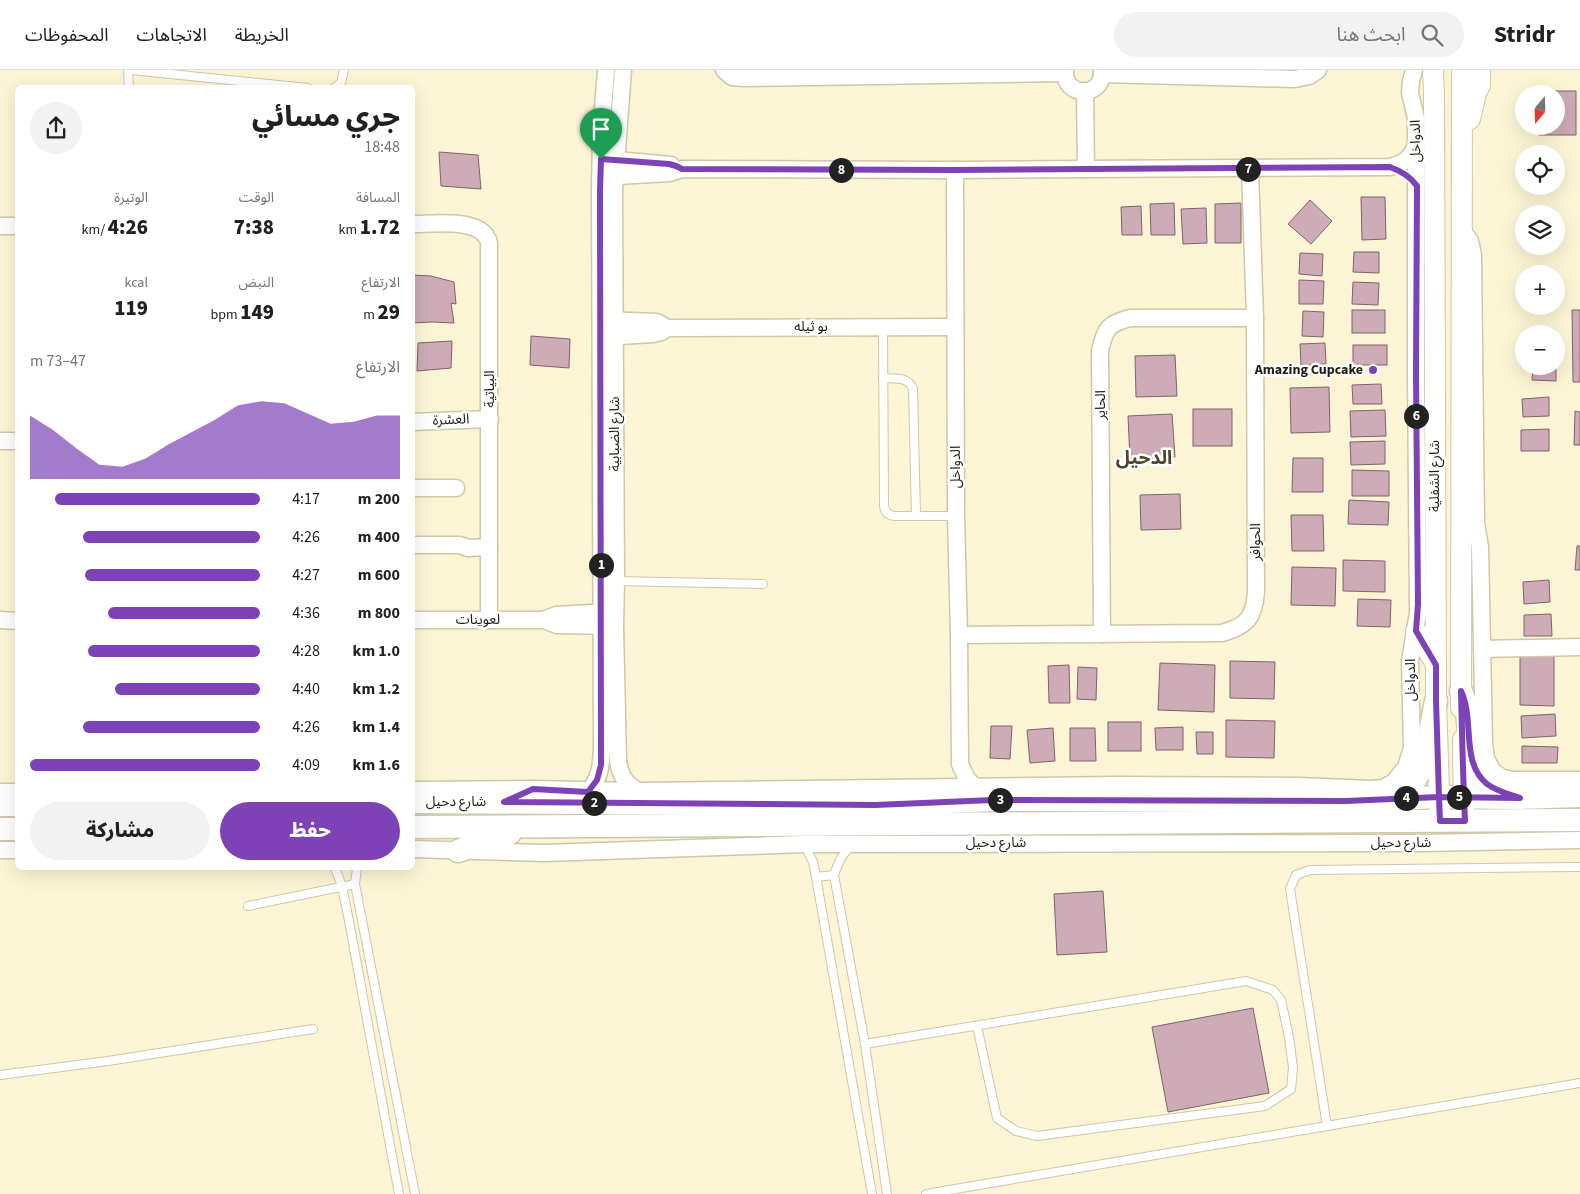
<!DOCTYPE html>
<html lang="ar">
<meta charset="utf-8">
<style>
:root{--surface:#fff;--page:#f2f2f2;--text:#202124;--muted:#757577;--line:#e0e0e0;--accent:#7e42b7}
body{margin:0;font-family:"Source Sans 3","Noto Sans Arabic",sans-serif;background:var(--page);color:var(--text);direction:rtl;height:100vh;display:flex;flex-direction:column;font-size:19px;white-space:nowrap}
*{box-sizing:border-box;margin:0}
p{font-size:16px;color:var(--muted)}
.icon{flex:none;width:28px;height:28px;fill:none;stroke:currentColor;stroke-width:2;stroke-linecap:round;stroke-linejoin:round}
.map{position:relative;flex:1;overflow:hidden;direction:ltr}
.sheet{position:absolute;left:15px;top:15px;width:400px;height:785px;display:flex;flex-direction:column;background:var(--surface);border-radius:8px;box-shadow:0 5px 20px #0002;direction:rtl}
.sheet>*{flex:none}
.needle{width:32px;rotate:199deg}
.controls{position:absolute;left:1515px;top:15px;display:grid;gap:10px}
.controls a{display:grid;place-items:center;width:50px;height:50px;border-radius:50%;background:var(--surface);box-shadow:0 5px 20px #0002;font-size:25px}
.pin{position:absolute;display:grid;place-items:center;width:42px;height:42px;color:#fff;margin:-51px -21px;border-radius:50% 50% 50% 0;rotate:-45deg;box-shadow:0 0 5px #0007}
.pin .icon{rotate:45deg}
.km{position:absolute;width:25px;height:25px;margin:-12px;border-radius:50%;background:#222;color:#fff;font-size:14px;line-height:25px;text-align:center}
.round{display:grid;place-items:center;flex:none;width:52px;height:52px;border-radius:26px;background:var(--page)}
.headline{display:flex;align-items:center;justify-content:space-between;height:85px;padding:0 15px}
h1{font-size:28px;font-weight:800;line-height:38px}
.metrics{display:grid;grid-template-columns:repeat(3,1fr);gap:8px;height:85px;padding:5px 15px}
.metrics div{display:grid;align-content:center}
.metrics b{font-size:21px;font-weight:800}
.metrics small{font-size:14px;font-weight:400}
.metrics p{font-size:14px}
.chart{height:140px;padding:10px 15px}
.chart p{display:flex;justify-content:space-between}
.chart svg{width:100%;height:90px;margin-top:5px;fill:var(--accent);opacity:.7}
.action{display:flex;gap:10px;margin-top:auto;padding:10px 15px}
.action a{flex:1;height:58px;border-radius:30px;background:var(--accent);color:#fff;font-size:20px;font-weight:800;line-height:58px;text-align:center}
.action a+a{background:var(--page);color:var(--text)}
ul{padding:0 15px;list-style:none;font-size:16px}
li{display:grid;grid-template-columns:80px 60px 1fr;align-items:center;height:38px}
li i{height:12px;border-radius:6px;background:var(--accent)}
header{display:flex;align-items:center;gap:30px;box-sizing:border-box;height:70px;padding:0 25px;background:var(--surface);border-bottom:1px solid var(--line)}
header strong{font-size:24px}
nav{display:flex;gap:28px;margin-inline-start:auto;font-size:18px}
.search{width:350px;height:45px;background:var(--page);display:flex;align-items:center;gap:12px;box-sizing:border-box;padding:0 18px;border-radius:28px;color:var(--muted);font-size:19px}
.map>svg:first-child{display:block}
.building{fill:#cdabb7;stroke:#80626d}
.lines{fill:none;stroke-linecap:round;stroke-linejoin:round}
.service-casing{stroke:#cec7a8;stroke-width:10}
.minor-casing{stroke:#cec7a8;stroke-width:19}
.tertiary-casing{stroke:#cec7a8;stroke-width:22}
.secondary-casing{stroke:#cec7a8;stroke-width:25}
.service{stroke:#fff;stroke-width:8}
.minor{stroke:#fff;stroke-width:16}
.tertiary{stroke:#fff;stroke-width:20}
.secondary{stroke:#fff;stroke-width:22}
.route-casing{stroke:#fff;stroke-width:10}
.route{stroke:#7e42b7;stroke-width:6}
.poi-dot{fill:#7e42b7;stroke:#fff;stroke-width:2}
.labels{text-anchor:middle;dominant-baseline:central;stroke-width:5;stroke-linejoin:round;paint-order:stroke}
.street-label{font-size:14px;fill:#201d12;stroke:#fff}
.poi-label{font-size:14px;font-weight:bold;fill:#201d12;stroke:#fff;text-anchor:end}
.district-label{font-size:19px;font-weight:bold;fill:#4c462b;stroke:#fff}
</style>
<header>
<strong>Stridr</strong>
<div class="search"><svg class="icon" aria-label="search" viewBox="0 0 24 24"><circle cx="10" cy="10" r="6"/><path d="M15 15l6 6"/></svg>ابحث هنا</div>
<nav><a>الخريطة</a><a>الاتجاهات</a><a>المحفوظات</a></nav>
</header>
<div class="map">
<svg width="1580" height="1124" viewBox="0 0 1580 1124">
<rect width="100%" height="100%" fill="#fcf5d5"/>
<g class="building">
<polygon points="1540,21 1576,21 1576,65 1539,65 1539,56 1556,56 1556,24 1540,24"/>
<polygon points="439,82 478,85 481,119 441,116"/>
<polygon points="1361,127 1385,127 1386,169 1362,170"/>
<polygon points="1310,130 1332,151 1311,174 1288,154"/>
<polygon points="1174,133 1175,165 1151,165 1150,134"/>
<polygon points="1241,133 1241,173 1215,173 1215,134"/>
<polygon points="1141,136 1142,165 1122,165 1121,137"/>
<polygon points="1206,138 1207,173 1183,174 1181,139"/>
<polygon points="1354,182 1379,182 1379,203 1353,202"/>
<polygon points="1300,183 1323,184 1322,206 1299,204"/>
<polygon points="412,205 431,206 454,212 456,234 451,233 454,253 432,252 412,253"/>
<polygon points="1299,210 1324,211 1323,234 1299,234"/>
<polygon points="1353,212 1379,213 1378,235 1352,234"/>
<rect x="1352" y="240" width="33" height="23"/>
<polygon points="1572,240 1580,240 1580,312 1573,312"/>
<polygon points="1303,241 1324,242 1323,267 1302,266"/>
<polygon points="531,266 570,269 569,298 530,295"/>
<polygon points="452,271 451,298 417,301 418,273"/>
<polygon points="1325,273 1326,294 1301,295 1300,274"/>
<rect x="1353" y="275" width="34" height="20"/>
<polygon points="1556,283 1556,311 1532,310 1533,296 1556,296"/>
<polygon points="1175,285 1177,326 1136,327 1135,286"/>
<polygon points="1381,314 1382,334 1353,334 1352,315"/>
<polygon points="1329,317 1330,362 1291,363 1290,318"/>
<polygon points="1549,327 1549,346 1523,347 1522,329"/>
<rect x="1193" y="339" width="39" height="37"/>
<polygon points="1385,340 1386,366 1351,367 1350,341"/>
<polygon points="1575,341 1580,342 1580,375 1574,375"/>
<polygon points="1172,344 1175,387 1130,390 1128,346"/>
<polygon points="1549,359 1549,381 1521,381 1521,360"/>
<polygon points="1385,371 1385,394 1351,395 1350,372"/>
<polygon points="1293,388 1323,388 1323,422 1292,422"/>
<polygon points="1352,400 1389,401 1389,426 1352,426"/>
<polygon points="1180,424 1181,459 1141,460 1140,425"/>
<polygon points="1349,430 1389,432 1388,455 1348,454"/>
<polygon points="1291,445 1323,445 1324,481 1292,481"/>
<polygon points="1577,476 1580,476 1580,500 1575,500"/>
<polygon points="1343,490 1385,491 1385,522 1343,521"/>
<polygon points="1292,497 1336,498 1335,536 1291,535"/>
<polygon points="1549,510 1550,532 1524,534 1523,512"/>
<polygon points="1358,529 1391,530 1390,557 1357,556"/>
<polygon points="1551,544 1552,566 1524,566 1524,545"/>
<polygon points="1520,584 1554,585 1554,636 1520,635"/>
<polygon points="1230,591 1275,592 1274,629 1230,628"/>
<polygon points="1160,593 1215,595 1214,642 1158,640"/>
<polygon points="1069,595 1070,633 1049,633 1048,596"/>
<polygon points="1078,597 1097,598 1096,630 1077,629"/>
<polygon points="1555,644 1556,666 1522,668 1521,646"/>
<polygon points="1226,650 1275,651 1274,688 1226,687"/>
<rect x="1108" y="652" width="33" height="29"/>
<polygon points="991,656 1012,656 1010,689 990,688"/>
<polygon points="1183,657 1183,680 1156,680 1155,658"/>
<polygon points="1053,658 1055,691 1030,693 1027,660"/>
<polygon points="1070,658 1095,658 1096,691 1070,691"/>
<polygon points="1196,662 1213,662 1213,684 1197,684"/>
<polygon points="1522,676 1558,677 1557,693 1522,693"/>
<polygon points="1103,821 1107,882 1057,885 1054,824"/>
<polygon points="1253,938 1269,1023 1168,1042 1152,957"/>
</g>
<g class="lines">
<defs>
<g id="service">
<polyline points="128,0 129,18"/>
<polyline points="131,0 308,18"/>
<polyline points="334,18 341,13 344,0"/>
<path d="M883,257L884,434C884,441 887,445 894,446H956"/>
<path d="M883,308C895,309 908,306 913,319L916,446"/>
<polyline points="616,511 763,514"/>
<polyline points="804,774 813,792 816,807 872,1124"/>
<path d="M851,776C842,784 838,793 834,805L865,974L887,1124"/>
<polyline points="335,798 342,816 349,851 399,1124"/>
<polyline points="357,798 355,814 415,1124"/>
<polyline points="816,807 834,805"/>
<polyline points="248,836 355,814"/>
<polyline points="865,974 1246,911 1273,920 1281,930 1289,967 1293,998 1291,1019 1265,1036 1037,1066 1016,1061 997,1048 977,956"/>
<polyline points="0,1005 108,991 313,959"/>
<polyline points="1327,1056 1290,819 1296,805 1310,800 1580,797"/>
<polyline points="926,1124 1580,1013"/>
</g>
<g id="minor">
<path d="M623,0L614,120L616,511L615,556L618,689C619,704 625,714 638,721"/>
<polyline points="724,0 732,7 743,8 1065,3"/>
<path d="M1065,0C1063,28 1104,29 1102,0"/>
<polyline points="1102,4 1295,9 1309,6 1318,0"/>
<polyline points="1085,21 1086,99"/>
<polyline points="606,89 671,95"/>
<polyline points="955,100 956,446 959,565 960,694 967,709 975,717"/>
<path d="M600,107L670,103L682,99L955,100L1390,97C1404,94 1412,87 1416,74"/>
<path d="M412,154C431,154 478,148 487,168C489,170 489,173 489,176V550"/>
<polyline points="0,156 18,156"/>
<polyline points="1462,160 1470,171 1473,185 1476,453 1480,477 1484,673 1486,689 1493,701 1501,707 1512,710 1580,710"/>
<polyline points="604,250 657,252 667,258"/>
<polyline points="604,267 653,264 661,262 667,258 955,257"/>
<polyline points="412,352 490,349"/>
<polyline points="0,371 18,371"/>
<polyline points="412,418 456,418"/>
<polyline points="412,475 460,475 468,478 489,477"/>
<polyline points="546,549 556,545 610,542"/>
<polyline points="0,550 18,551"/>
<polyline points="412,550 544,550 557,555 612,556"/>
<path d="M1102,564L1100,281C1105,258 1108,254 1130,248H1255"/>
<path d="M959,565L1222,563C1247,556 1254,548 1256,522L1255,248L1250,99"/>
<polyline points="1482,579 1580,577"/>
<polyline points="412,720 533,719 638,721 1115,715 1299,716 1371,719 1383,718 1394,712 1406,697 1412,678 1410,591 1418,543 1416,304 1416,48 1410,23 1411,11 1414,0"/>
<polyline points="0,722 18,722"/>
<path d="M588,722C600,709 601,696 602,679L600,121L601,65L606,0"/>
<polyline points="412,779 544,783 804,774 1423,773 1580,770"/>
<polyline points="0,780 18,780"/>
</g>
<g id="tertiary">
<polyline points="1433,0 1434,23 1436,631 1440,751"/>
<polyline points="1470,49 1476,23 1480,15 1480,0"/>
<polyline points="1416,561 1436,594"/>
<polyline points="1461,638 1462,0"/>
<polyline points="1463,669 1464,743"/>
</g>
<g id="secondary">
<path d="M1461,621C1475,650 1461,691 1487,713C1494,719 1503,722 1512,725"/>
<path d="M1401,728C1427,705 1429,663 1436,631"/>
<polyline points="412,732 875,735 993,730 1346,731 1439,727 1520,728 1580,726"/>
<polyline points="0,735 18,735"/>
<polyline points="412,757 1580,750"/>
<polyline points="0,759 18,759"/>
<polyline points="458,781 510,763"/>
</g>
</defs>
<use href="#service" class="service-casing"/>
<use href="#minor" class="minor-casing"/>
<use href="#tertiary" class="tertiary-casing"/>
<use href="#secondary" class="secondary-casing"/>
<use href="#service" class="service"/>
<use href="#minor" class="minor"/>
<use href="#tertiary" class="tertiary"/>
<use href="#secondary" class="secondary"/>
</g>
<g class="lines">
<defs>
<path id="route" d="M601,89L600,121L601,695L597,710L588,722L533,719L504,732L875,735L993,730L1346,731L1439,727L1440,751H1465C1463,708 1462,664 1461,621C1475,650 1460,692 1487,714C1496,721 1509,724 1520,728L1439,727L1436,630V595L1416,561L1418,534L1416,304L1417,116C1410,106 1401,101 1390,97L955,100L682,99L676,96L669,94L601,89"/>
</defs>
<use href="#route" class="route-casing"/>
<use href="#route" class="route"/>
</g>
<circle class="poi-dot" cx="1373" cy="300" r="5"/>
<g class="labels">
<g class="street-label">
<text transform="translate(1416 71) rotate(-91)">الدواخل</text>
<text x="811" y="257">بو ثيله</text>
<text transform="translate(490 319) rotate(-90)">البياتية</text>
<text transform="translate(1101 335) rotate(-90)">الحاير</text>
<text transform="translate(451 350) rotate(-2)">العشرة</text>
<text transform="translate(615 364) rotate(-90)">شارع الضبابية</text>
<text transform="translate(956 397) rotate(-90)">الدواخل</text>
<text transform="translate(1435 406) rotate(-90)">شارع الشفلية</text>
<text transform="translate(1256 472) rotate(-90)">الحوافر</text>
<text x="478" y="550">لعوينات</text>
<text transform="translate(1411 610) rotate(-90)">الدواخل</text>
<text x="456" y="732">شارع دحيل</text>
<text x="996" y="773">شارع دحيل</text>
<text x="1401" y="773">شارع دحيل</text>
</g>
<g class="poi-label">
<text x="1363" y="300">Amazing Cupcake</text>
</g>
<g class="district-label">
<text x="1144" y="388">الدحيل</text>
</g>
</g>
</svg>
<div class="controls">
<a><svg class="needle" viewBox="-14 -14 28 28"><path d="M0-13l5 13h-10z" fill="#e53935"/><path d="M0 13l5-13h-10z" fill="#757577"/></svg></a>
<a><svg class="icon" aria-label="locate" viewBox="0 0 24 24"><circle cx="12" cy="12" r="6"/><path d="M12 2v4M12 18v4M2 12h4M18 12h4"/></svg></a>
<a><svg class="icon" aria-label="layers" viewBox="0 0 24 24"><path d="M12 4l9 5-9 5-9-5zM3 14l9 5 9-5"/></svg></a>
<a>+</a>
<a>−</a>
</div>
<div class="pin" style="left:601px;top:89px;background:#1e9e55"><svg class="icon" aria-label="arrive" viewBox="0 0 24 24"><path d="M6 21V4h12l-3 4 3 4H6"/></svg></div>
<b class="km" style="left:601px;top:495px">1</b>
<b class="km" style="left:594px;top:733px">2</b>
<b class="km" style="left:1000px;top:730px">3</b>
<b class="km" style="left:1406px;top:728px">4</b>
<b class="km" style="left:1459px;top:727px">5</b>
<b class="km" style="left:1416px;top:346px">6</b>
<b class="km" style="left:1248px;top:99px">7</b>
<b class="km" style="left:841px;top:100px">8</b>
<section class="sheet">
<div class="headline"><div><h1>جري مسائي</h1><p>18:48</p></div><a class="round"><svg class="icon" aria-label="share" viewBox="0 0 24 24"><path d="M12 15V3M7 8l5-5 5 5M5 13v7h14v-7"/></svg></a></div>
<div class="metrics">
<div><p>المسافة</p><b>1.72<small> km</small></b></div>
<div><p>الوقت</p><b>7:38</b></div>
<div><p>الوتيرة</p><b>4:26<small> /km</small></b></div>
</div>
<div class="metrics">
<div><p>الارتفاع</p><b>29<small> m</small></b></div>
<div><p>النبض</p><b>149<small> bpm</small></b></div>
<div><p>kcal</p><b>119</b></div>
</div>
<div class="chart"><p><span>الارتفاع</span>47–73 m</p>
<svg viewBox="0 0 160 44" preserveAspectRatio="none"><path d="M0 44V13L10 20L20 29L30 37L40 38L50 34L60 27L70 21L80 15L90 8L100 6L110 7L120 12L130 17L140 16L150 13L160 13V44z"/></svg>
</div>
<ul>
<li><b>200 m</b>4:17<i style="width:89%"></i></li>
<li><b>400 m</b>4:26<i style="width:77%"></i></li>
<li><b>600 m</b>4:27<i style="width:76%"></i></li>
<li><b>800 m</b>4:36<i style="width:66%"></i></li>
<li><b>1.0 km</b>4:28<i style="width:75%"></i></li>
<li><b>1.2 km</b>4:40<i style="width:63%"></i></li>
<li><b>1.4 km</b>4:26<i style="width:77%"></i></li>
<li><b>1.6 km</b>4:09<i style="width:100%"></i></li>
</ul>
<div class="action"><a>حفظ</a><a>مشاركة</a></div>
</section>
</div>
